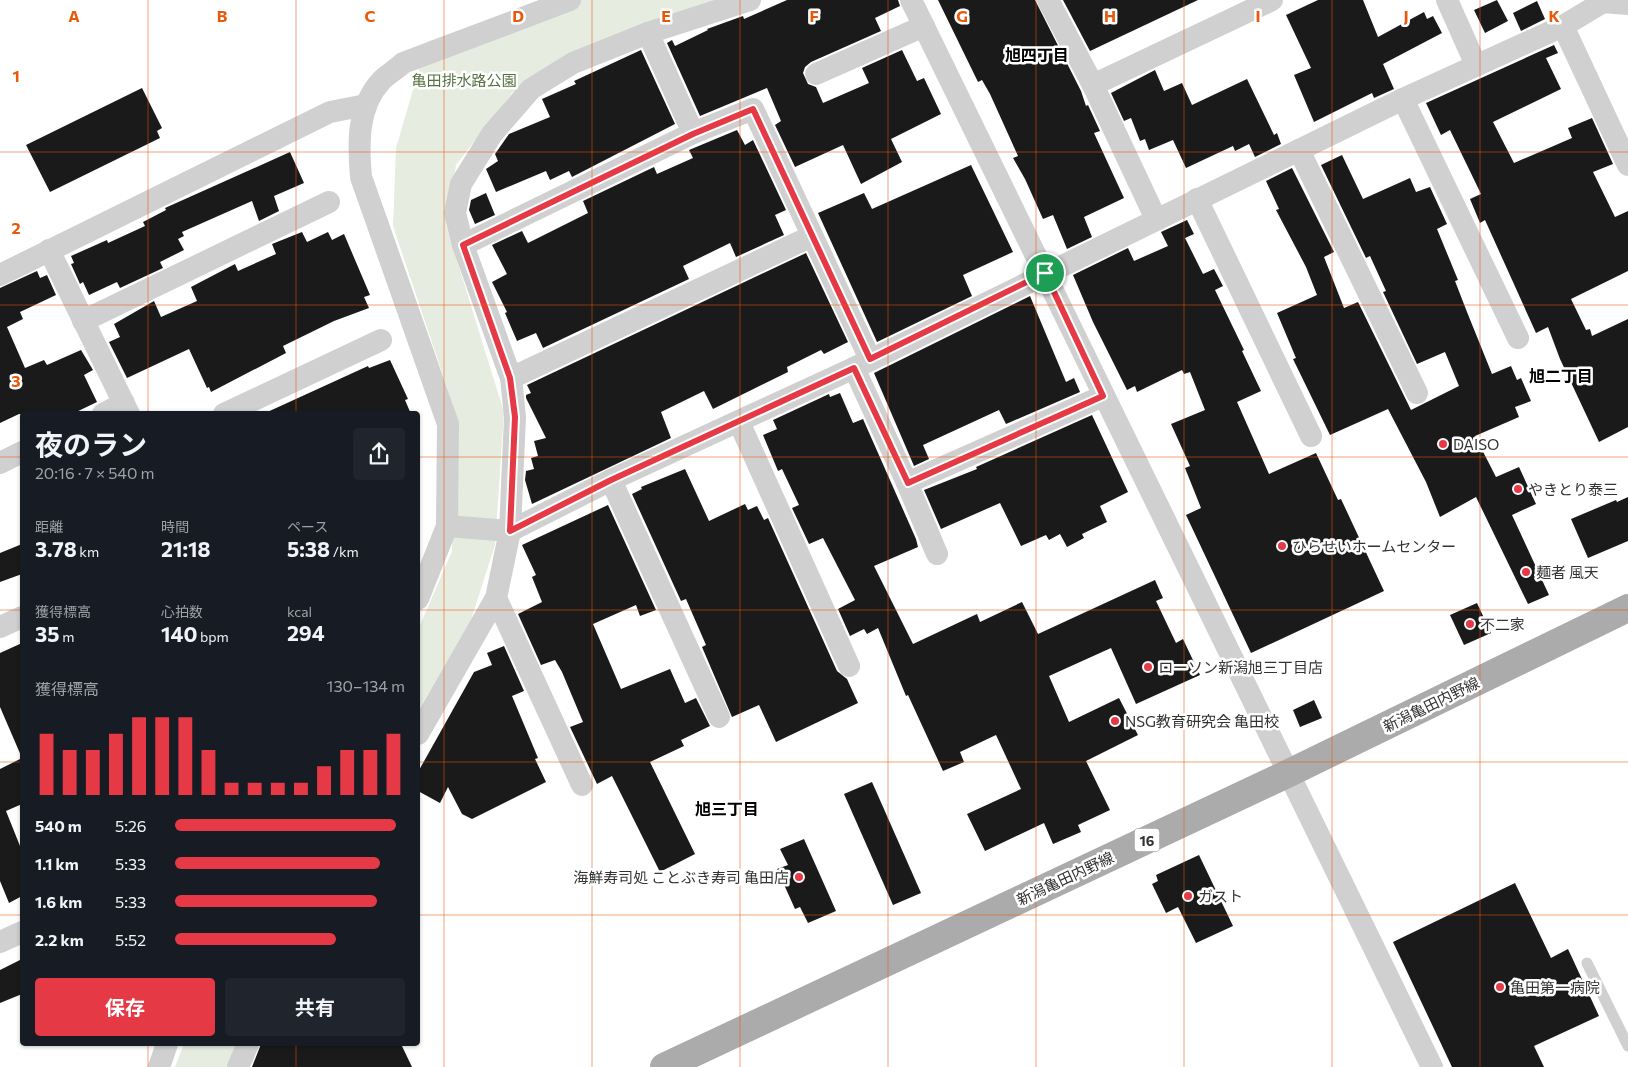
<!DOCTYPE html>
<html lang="ja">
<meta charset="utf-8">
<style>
:root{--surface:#171b24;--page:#20242c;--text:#f1f3f6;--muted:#9ea1a6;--accent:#e63946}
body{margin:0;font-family:Commissioner,"Noto Sans JP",sans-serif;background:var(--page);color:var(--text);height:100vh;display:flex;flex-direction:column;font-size:19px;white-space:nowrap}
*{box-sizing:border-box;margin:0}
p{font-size:16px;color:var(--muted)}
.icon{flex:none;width:28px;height:28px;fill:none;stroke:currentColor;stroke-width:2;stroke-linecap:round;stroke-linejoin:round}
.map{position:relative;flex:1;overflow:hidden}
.sheet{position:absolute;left:20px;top:411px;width:400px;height:635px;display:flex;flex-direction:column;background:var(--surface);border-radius:5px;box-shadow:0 1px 4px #0004}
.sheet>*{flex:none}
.pin{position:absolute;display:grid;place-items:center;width:42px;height:42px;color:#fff;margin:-21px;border:2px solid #fff;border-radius:50%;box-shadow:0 1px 5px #0007}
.round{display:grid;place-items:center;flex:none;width:52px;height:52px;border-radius:5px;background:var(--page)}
.overview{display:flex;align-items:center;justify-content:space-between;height:85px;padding:0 15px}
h1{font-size:28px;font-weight:700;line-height:38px}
.stats{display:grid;grid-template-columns:repeat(3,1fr);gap:8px;height:85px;padding:5px 15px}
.stats div{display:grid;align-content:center}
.stats b{font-size:21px;font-weight:700}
.stats small{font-size:14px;font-weight:400}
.stats p{font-size:14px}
.chart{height:140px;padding:10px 15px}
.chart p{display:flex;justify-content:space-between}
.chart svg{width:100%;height:90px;margin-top:5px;stroke:var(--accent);stroke-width:6}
.action{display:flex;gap:10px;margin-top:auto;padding:10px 15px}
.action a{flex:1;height:58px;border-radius:5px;background:var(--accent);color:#fff;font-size:20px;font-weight:700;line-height:58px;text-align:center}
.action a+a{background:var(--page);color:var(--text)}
ul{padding:0 15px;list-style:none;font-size:16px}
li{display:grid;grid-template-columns:80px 60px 1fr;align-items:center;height:38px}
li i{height:12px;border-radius:6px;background:var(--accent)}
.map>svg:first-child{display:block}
.green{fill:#e6ecdf}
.building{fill:#1a1a1a}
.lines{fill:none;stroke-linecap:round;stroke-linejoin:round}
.lane{stroke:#d0d0d0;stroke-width:11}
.street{stroke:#d0d0d0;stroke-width:22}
.primary{stroke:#ababab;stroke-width:28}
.route-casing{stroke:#fff;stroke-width:10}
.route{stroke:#e63946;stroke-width:6}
.grid{fill:none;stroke:#e8590c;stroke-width:1;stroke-opacity:0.55}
.poi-dot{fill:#e63946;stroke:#fff;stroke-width:2}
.labels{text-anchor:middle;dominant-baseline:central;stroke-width:5;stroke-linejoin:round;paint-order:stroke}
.shield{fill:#fff;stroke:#707070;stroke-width:1}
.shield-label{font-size:14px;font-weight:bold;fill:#333}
.park-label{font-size:15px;fill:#56703f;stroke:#fff}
.poi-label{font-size:15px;fill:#333;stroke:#fff;text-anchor:start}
.street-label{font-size:15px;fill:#333;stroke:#fff}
.neighbourhood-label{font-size:16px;font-weight:bold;fill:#000;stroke:#fff}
.grid-label{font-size:16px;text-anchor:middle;font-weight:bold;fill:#e8590c;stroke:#fff;stroke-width:5;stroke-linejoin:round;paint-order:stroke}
</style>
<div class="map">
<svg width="1628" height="1067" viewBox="0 0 1628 1067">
<rect width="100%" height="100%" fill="#fff"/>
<g class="green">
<polygon points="543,0 719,0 551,65 512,93 456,165 446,225 504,412 495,545 471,620 418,711 418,630 452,551 453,405 393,226 396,148 427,42"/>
<polygon points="184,1044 241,1044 230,1067 175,1067"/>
</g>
<g class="building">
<polygon points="787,0 898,0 900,6 875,18 881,31 811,62 805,67 803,73 808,84 816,87 823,103 869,83 862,68 902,50 917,81 924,78 941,114 891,139 902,162 861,184 843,145 795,167 775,125 781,121 767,88 700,116 667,43 672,40 675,46 708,30 707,29 743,16 744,19"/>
<polygon points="938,0 1035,0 1081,91 1086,106 1088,105 1100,131 1094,133 1124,198 1084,217 1092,237 1067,249 1053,215 1043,219 1025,179 1013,158 1018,156 990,94 982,80 978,82"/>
<polygon points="1063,0 1198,0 1090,51"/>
<polygon points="1318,0 1363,0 1378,37 1424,12 1427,19 1433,16 1442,33 1383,64 1394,89 1374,98 1372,93 1314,122 1294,75 1311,68 1286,15"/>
<polygon points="1497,0 1508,21 1485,33 1474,10"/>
<polygon points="1537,1 1545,19 1521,31 1513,13"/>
<polygon points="1554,45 1558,53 1546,58 1561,89 1493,122 1514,163 1572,138 1568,128 1592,118 1613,164 1593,172 1615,217 1628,211 1628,271 1571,299 1586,330 1590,329 1592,336 1628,319 1628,427 1599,442 1560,359 1548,327 1536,333 1485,220 1480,223 1470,199 1481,194 1450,130 1441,135 1426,103"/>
<polygon points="641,50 675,124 572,177 569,171 550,180 546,171 496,192 486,169 498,161 495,154 509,134 550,117 542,99 576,84 574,81"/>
<polygon points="1155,70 1164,91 1182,83 1192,105 1247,79 1274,135 1277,133 1281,144 1255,157 1249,144 1235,151 1233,146 1186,168 1173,140 1149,150 1145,139 1140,141 1131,118 1124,121 1111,93"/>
<polygon points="142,88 162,128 157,131 160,138 50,192 26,145"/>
<polygon points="737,130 745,145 753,140 786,210 775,215 784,235 736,257 730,243 683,266 689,279 543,348 536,333 517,341 505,313 507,312 492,282 507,274 492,245 522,231 528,243 588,213 583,201 654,167 657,174 693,158 689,150"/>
<polygon points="290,152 304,183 274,196 279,211 259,221 252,201 182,232 184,236 178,239 184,250 160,262 163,268 120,288 117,282 89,295 83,282 80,284 71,264 74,263 71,256 107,240 108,243 145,226 143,222 166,210 165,208"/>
<polygon points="1342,155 1363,199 1410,178 1416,192 1430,187 1447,224 1437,229 1458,280 1455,281 1467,312 1492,374 1511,366 1517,380 1521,378 1531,401 1515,407 1519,417 1475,436 1496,477 1519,467 1536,504 1512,515 1549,595 1528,604 1476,497 1440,517 1426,482 1388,409 1330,435 1293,359 1296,358 1277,313 1317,295 1306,267 1276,210 1279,209 1266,181 1292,168 1334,252 1324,257 1344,308 1358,302 1411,410 1459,386 1445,352 1417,364 1383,292 1386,291 1370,256 1366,258 1321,165"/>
<polygon points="971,165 1013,252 963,275 972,296 877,342 818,213 864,193 872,209"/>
<polygon points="486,193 495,215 475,224 469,210 471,200"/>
<polygon points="1187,220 1194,234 1185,238 1203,274 1214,269 1223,286 1215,290 1244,350 1242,351 1261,391 1237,402 1269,474 1316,453 1338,500 1341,499 1384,591 1251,653 1186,515 1201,508 1185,468 1190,466 1171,424 1205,410 1190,372 1184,374 1182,370 1137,392 1135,386 1127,390 1093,322 1073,275 1128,248 1134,261 1168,246 1161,232"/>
<polygon points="302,232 307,242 328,232 332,240 344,234 370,295 364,297 369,308 334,321 283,346 286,353 211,392 209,387 207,388 189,349 127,378 109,342 120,337 114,324 154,301 161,317 197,301 191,287 235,264 238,271 276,254 272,244"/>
<polygon points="806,253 848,342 824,354 821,350 787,367 788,372 713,409 704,391 661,412 671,438 532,504 525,480 526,471 534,469 531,458 538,456 534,441 546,438 526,398 526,395 531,393 527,385"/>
<polygon points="37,271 40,278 47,275 56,295 20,312 23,319 7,327 25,368 44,360 47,365 81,350 93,370 84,375 97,402 72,414 19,414 0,423 0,288"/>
<polygon points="1030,296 1066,382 1074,378 1080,392 1006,424 999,410 923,445 929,459 914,466 874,373"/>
<polygon points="390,360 408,399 405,400 411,414 263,414 368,366 369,368"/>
<polygon points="840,393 853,423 863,419 916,539 918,547 874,566 913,644 977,614 980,622 1022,602 1038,634 1155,580 1163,598 1156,601 1176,643 1183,639 1200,675 1136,704 1111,648 1049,676 1069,722 1119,698 1138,735 1086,761 1110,810 1078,825 1081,832 1053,844 1044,823 985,851 967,814 1021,789 996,735 960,752 964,762 943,771 908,695 906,696 878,628 867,634 864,629 850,636 838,609 855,600 823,538 809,544 792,508 799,505 782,469 778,471 763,435 777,429 773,420 829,394 830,397"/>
<polygon points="1092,415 1128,492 1100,506 1107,522 1082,534 1084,538 1067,547 1060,534 1049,540 1046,535 1021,546 1000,503 941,529 924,490 977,469 976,467"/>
<polygon points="685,469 709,521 745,504 748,510 757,506 764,520 768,518 837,671 847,679 858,703 776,742 759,705 732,717 702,647 706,645 686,599 681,601 632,494 642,489 641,487"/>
<polygon points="1628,497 1628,541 1588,558 1571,519 1616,500 1617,502"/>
<polygon points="608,505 656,610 640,616 636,605 593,624 621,689 670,669 685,703 696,698 710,726 681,740 684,746 650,762 695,854 660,872 612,776 597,784 570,727 583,722 562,672 555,660 541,665 518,614 542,602 532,577 536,575 522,545"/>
<polygon points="22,544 22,574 0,582 0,553"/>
<polygon points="1477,603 1491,633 1464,645 1450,615"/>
<polygon points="22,643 22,758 0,707 0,653"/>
<polygon points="504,646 524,691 512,696 538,758 535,759 546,782 472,819 462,814 448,787 440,803 418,791 418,772 474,672 492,665 487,653"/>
<polygon points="1314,700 1322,718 1300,727 1293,710"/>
<polygon points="22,758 22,804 6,811 22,851 22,896 9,903 0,881 0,769"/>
<polygon points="872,782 921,893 893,905 844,794"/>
<polygon points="804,839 836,911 808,923 800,907 795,909 777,869 788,865 780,849"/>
<polygon points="1199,855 1233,926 1196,943 1178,907 1166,913 1152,884 1158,881 1156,875"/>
<polygon points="1515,883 1551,958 1568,949 1599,1016 1534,1046 1544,1067 1452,1067 1393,942"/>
<polygon points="22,959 22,994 0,1003 0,970"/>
<polygon points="261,1044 401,1044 412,1067 252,1067"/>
</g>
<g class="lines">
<polyline class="lane" points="1587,963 1628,1046"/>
<g class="street">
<polyline points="911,0 1432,1067"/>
<polyline points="1048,0 1093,85 1156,219"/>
<polyline points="1447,0 1476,65"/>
<polyline points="1563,26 1628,165"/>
<polyline points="648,33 693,133"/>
<polyline points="816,74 924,26"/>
<polyline points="1093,85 1272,0"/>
<polyline points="1403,99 1518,338"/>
<polyline points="1299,150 1417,393"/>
<polyline points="1197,199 1311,436"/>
<polyline points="463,245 693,133 753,109 870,359"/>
<polyline points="49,250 129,414"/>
<polyline points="0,275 330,112 366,105"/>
<polyline points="83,321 329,202"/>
<polyline points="854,368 907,483 937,554"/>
<polyline points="511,378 812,236"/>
<polyline points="103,414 124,403"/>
<polyline points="224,414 381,340"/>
<polyline points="739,422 849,666"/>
<polyline points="0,463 22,452"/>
<polyline points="611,480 719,717"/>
<polyline points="907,483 1103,396"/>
<polyline points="447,526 510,531 611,480 854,368 1403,99 1563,26 1603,2 1628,4"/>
<polyline points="496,598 582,785"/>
<path d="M418,599L447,526L448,424L361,177C358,144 357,106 382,80C388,74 397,69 403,63L570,0"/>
<polyline points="0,627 22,617"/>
<polyline points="418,734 496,598 510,531 515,417 511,378 463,245 455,213 461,184 492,134 531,89 573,63 648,33 750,0"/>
<polyline points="0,942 22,932"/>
<polyline points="159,1067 167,1044"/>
<polyline points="238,1067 248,1044"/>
</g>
<polyline class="primary" points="664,1067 1287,774 1628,608"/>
</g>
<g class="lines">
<defs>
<polygon id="route" points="753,109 870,359 1045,273 1103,396 908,483 854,368 611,480 510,531 515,417 510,378 463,245 693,134"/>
</defs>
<use href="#route" class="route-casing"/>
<use href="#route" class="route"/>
</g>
<path class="grid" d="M148,0V414M296,0V414M444,0V1067M592,0V1067M740,0V1067M888,0V1067M1036,0V1067M1184,0V1067M1332,0V1067M1480,0V1067M0,152H1628M0,305H1628M0,457H22M418,457H1628M0,610H22M418,610H1628M0,762H22M418,762H1628M0,915H22M418,915H1628M148,1044V1067M296,1044V1067"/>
<g class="poi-dot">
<circle cx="1443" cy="444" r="5"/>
<circle cx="1518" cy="489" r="5"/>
<circle cx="1282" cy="546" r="5"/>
<circle cx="1526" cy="572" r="5"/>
<circle cx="1470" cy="624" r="5"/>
<circle cx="1148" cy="667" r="5"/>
<circle cx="1115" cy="721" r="5"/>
<circle cx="799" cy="877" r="5"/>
<circle cx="1188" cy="896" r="5"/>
<circle cx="1500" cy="987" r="5"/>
</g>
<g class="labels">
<rect class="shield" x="1134.5" y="828.5" width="25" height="23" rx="4"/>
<g class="shield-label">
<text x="1147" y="840">16</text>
</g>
<g class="park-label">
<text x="464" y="80">亀田排水路公園</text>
</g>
<g class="poi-label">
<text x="1453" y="444">DAISO</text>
<text x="1528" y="489">やきとり泰三</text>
<text x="1292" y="546">ひらせいホームセンター</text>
<text x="1536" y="572">麺者 風天</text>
<text x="1480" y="624">不二家</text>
<text x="1158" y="667">ローソン新潟旭三丁目店</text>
<text x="1125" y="721">NSG教育研究会 亀田校</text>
<text x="789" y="877" text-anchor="end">海鮮寿司処 ことぶき寿司 亀田店</text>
<text x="1198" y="896">ガスト</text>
<text x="1510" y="987">亀田第一病院</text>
</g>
<g class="street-label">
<text transform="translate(1431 704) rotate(-26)">新潟亀田内野線</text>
<text transform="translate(1065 878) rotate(-25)">新潟亀田内野線</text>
</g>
<g class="neighbourhood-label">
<text x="1037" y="54">旭四丁目</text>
<text x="1561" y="375">旭二丁目</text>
<text x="727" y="808">旭三丁目</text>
</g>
</g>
<g class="grid-label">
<text x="74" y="22">A</text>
<text x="222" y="22">B</text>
<text x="370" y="22">C</text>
<text x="518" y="22">D</text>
<text x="666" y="22">E</text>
<text x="814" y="22">F</text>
<text x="962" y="22">G</text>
<text x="1110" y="22">H</text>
<text x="1258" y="22">I</text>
<text x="1406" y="22">J</text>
<text x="1554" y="22">K</text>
<text x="16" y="82">1</text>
<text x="16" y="234">2</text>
<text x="16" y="387">3</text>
</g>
</svg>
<div class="pin" style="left:1045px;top:273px;background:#1e9e55"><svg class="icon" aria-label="arrive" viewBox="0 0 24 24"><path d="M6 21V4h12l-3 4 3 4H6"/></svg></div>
<section class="sheet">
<div class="overview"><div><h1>夜のラン</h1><p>20:16 · 7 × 540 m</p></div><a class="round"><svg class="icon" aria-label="share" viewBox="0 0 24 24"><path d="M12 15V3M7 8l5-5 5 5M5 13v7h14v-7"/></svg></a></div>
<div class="stats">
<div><p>距離</p><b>3.78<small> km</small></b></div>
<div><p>時間</p><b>21:18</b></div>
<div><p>ペース</p><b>5:38<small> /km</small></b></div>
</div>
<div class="stats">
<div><p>獲得標高</p><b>35<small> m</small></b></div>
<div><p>心拍数</p><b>140<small> bpm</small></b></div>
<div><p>kcal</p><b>294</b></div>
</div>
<div class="chart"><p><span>獲得標高</span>130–134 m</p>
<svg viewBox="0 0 160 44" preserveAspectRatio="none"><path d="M5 44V14M15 44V22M25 44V22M35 44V14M45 44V6M55 44V6M65 44V6M75 44V22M85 44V38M95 44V38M105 44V38M115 44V38M125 44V30M135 44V22M145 44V22M155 44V14"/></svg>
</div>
<ul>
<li><b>540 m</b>5:26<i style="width:96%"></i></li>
<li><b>1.1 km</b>5:33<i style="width:89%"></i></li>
<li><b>1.6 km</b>5:33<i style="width:88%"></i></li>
<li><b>2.2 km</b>5:52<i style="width:70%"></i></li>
</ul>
<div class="action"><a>保存</a><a>共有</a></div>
</section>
</div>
